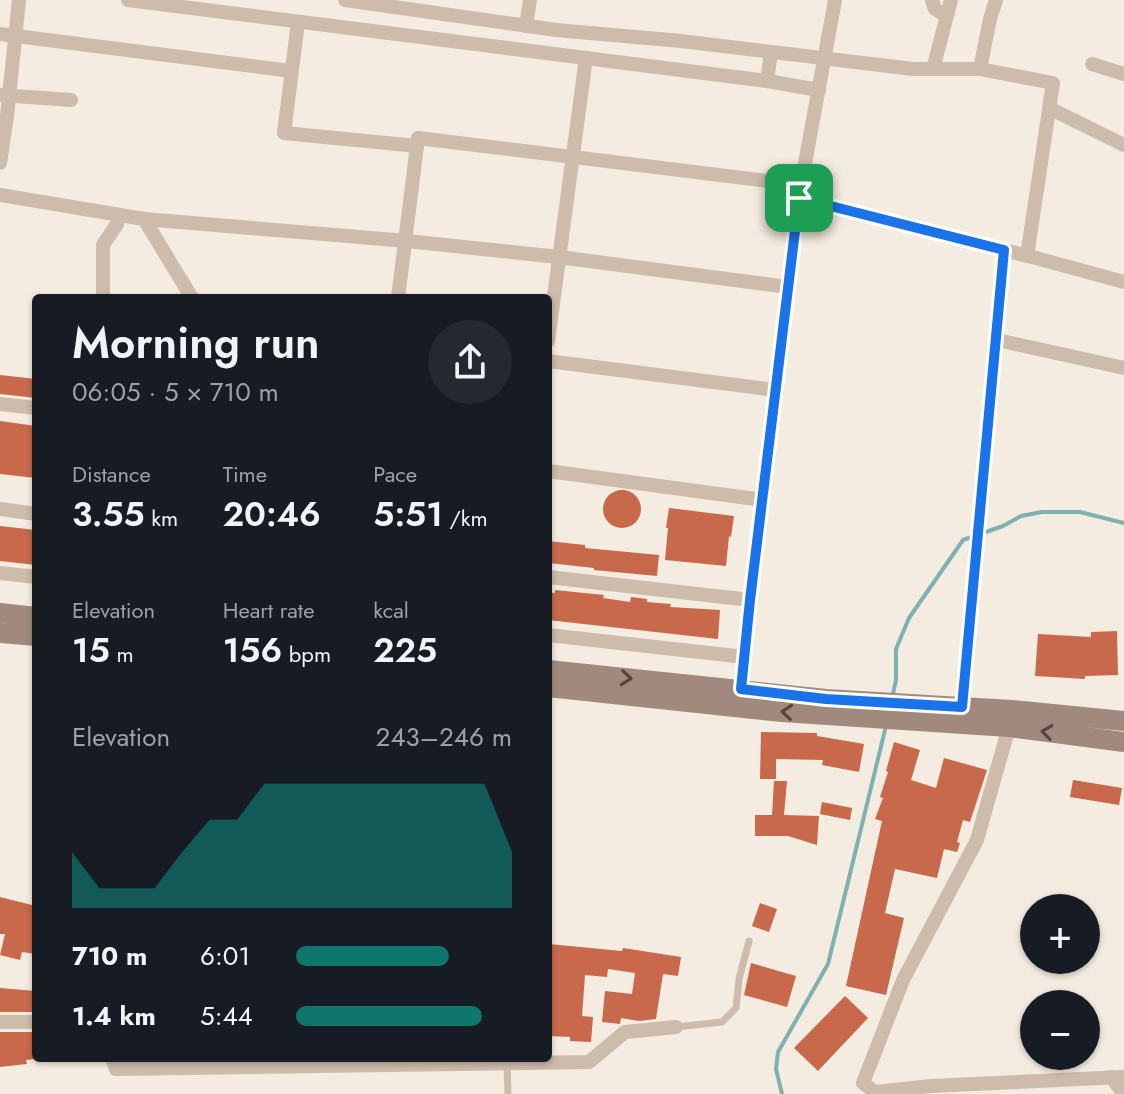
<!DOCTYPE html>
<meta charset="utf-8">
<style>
:root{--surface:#171b24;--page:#242831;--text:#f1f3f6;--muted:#9ea1a6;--accent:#0f766e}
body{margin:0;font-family:Jost,sans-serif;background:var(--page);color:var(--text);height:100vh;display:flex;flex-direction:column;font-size:30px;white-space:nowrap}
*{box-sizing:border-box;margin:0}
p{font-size:26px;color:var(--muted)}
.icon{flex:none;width:44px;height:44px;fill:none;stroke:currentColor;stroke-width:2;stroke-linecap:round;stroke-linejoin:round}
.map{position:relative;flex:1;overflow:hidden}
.sheet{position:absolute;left:32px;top:294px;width:520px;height:768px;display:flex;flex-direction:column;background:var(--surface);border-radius:8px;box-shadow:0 2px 6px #0004}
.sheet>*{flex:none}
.tools{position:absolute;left:1020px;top:894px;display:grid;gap:16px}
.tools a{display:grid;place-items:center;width:80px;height:80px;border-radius:50%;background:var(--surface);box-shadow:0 2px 6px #0004;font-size:40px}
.pin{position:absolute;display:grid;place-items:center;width:68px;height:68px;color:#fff;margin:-34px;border-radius:16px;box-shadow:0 4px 12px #0006}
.round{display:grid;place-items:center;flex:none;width:84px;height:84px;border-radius:42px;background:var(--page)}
.overview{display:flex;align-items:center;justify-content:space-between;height:136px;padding:0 40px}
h1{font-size:44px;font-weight:600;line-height:60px}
.stats{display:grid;grid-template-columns:repeat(3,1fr);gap:12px;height:136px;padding:8px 40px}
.stats div{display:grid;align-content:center}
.stats b{font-size:34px;font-weight:600}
.stats small{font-size:22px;font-weight:400}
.stats p{font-size:22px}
.chart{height:224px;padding:16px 40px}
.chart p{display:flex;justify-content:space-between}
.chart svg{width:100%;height:144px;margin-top:8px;fill:var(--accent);opacity:.7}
ul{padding:0 40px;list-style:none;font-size:26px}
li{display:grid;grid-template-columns:128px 96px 1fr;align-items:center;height:60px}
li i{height:20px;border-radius:10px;background:var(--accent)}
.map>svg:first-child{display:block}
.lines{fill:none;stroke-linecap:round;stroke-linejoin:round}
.stream{stroke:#7fb0b2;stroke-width:4}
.building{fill:#c8694b}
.lane{stroke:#cdbbac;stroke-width:7}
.street{stroke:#cdbbac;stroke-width:14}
.secondary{stroke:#a18a7d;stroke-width:20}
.oneway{stroke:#544640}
.route-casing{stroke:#fff;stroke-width:16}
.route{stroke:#1a73e8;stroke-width:10}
</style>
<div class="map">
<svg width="1124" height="1094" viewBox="0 0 1124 1094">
<rect width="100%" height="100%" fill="#f4ebe1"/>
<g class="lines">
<g class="stream">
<polyline points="892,698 896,680 896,649 909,618 963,540 1003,526 1021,516 1042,512 1080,512 1124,523"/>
<polyline points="782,1094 776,1069 778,1052 828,964 886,726"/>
</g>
</g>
<g class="building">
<polygon points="0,375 36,379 36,398 0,394"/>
<polygon points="0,421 36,426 36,478 0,474"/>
<circle cx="622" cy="509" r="19"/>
<polygon points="669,508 734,516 731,537 729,536 726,566 665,560 668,528 666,528"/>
<polygon points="0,526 36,530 36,565 0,561"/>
<polygon points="548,541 585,545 585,548 659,555 657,576 594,570 594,568 548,563"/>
<polygon points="555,590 604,595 603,598 630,602 631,597 647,599 647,602 671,604 670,607 720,610 718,639 548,620 548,592 555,593"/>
<polygon points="1117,631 1118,675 1085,676 1085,679 1035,676 1038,634 1091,637 1091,632"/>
<polygon points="761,732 817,733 817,736 864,744 859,772 822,765 823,760 776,759 776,779 760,779"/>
<polygon points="894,742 920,750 911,780 936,788 944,758 987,770 970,822 963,820 957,842 960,843 957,852 944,849 937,878 895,869 885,913 904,918 886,995 846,986 882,821 875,819 883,798 880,797 888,772 886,771"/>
<polygon points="1073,780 1122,788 1119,805 1070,797"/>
<polygon points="774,781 787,781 784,815 819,816 817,845 788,836 755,836 755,815 772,815"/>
<polygon points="822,802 852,808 850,820 820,814"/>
<polygon points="0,897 36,906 36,954 22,952 20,960 0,955 5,934 0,934"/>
<polygon points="760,903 777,909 769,932 752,926"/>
<polygon points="549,944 622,951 623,948 681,957 678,976 663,974 656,1019 639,1021 621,1018 620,1024 602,1022 605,991 632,994 635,973 608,969 607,977 585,975 582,1016 593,1017 591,1042 570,1041 570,1037 548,1036"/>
<polygon points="751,963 796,976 787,1007 744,995"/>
<polygon points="0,988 36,991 36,1012 0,1012"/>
<polygon points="845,996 868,1018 818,1071 794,1048"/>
<polygon points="0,1032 36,1032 36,1059 26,1060 27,1064 0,1067"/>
</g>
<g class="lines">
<g class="lane">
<polyline points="676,1027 722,1022 736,1008 739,979 749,941"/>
<polyline points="507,1063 508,1094"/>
</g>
<g class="street">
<polyline points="128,0 767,81 819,90"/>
<polyline points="345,0 556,30 681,41 913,69 980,69 990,19 996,0"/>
<polyline points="932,0 935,9 942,13 948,13"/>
<polyline points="298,22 284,133 417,146"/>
<polyline points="526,26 530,0"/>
<polyline points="0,34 291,71"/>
<polyline points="1092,64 1124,74"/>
<polyline points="933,69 951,0"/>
<polyline points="980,69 1053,83 1027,256"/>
<polyline points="767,81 771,52"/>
<polyline points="0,95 71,100"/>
<polyline points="1049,108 1124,145"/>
<polyline points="0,163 7,116 19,0"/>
<polyline points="0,195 144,219 407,241 559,257 788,287"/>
<polyline points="799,198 1036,258 1124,282"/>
<polyline points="144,219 192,298"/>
<polyline points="103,298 103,245 117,224 118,215"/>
<polyline points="398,298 418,138 801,185"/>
<polyline points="997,340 1124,368"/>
<polyline points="548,341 586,58"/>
<polyline points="548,361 776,390"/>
<polyline points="0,404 36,408"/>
<polyline points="548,471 763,500"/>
<polyline points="0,509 36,514"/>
<polyline points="0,573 36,577"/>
<polyline points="548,577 750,600"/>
<polyline points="548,635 745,657"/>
<polyline points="740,697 750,600 801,185 835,0"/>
<polyline points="962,707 1004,250"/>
<polyline points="1009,727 977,840 903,980 863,1083 875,1092 931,1086 1124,1077"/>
<polyline points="0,1022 36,1022"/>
<polyline points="112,1058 116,1069 589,1062 625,1032 676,1027"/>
<polyline points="1111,1077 1124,1094"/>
</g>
<g class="secondary">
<polyline points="0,613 36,617"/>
<polyline points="0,633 36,636"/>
<polyline points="548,670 826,699 1012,710 1124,721"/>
<polyline points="548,687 782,712 1009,727 1124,742"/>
</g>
</g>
<defs><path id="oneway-chevron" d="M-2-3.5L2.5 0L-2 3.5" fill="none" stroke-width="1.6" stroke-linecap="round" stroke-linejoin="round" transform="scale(2)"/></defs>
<g class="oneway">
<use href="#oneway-chevron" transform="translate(626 678) rotate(6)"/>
<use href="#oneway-chevron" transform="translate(787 712) rotate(-175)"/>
<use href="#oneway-chevron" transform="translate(1047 732) rotate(-173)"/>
</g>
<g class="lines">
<defs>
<polygon id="route" points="799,198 1004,250 962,707 826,699 741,689 750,600"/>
</defs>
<use href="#route" class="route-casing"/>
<use href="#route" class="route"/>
</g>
</svg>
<div class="tools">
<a>+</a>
<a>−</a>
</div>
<div class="pin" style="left:799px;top:198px;background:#1e9e55"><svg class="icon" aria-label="arrive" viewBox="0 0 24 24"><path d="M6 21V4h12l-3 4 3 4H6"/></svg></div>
<section class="sheet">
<div class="overview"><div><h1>Morning run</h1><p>06:05 · 5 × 710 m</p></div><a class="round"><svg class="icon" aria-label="share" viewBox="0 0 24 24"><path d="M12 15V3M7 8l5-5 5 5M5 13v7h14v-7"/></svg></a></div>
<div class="stats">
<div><p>Distance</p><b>3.55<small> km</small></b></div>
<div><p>Time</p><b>20:46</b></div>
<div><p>Pace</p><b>5:51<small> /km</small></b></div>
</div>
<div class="stats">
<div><p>Elevation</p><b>15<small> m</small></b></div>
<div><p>Heart rate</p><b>156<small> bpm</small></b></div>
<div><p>kcal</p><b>225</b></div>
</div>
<div class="chart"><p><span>Elevation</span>243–246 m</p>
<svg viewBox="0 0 160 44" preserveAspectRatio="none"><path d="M0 44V27L10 38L20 38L30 38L40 27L50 17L60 17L70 6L80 6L90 6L100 6L110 6L120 6L130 6L140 6L150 6L160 27V44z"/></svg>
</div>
<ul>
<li><b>710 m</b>6:01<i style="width:71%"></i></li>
<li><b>1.4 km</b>5:44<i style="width:86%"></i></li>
</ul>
</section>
</div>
